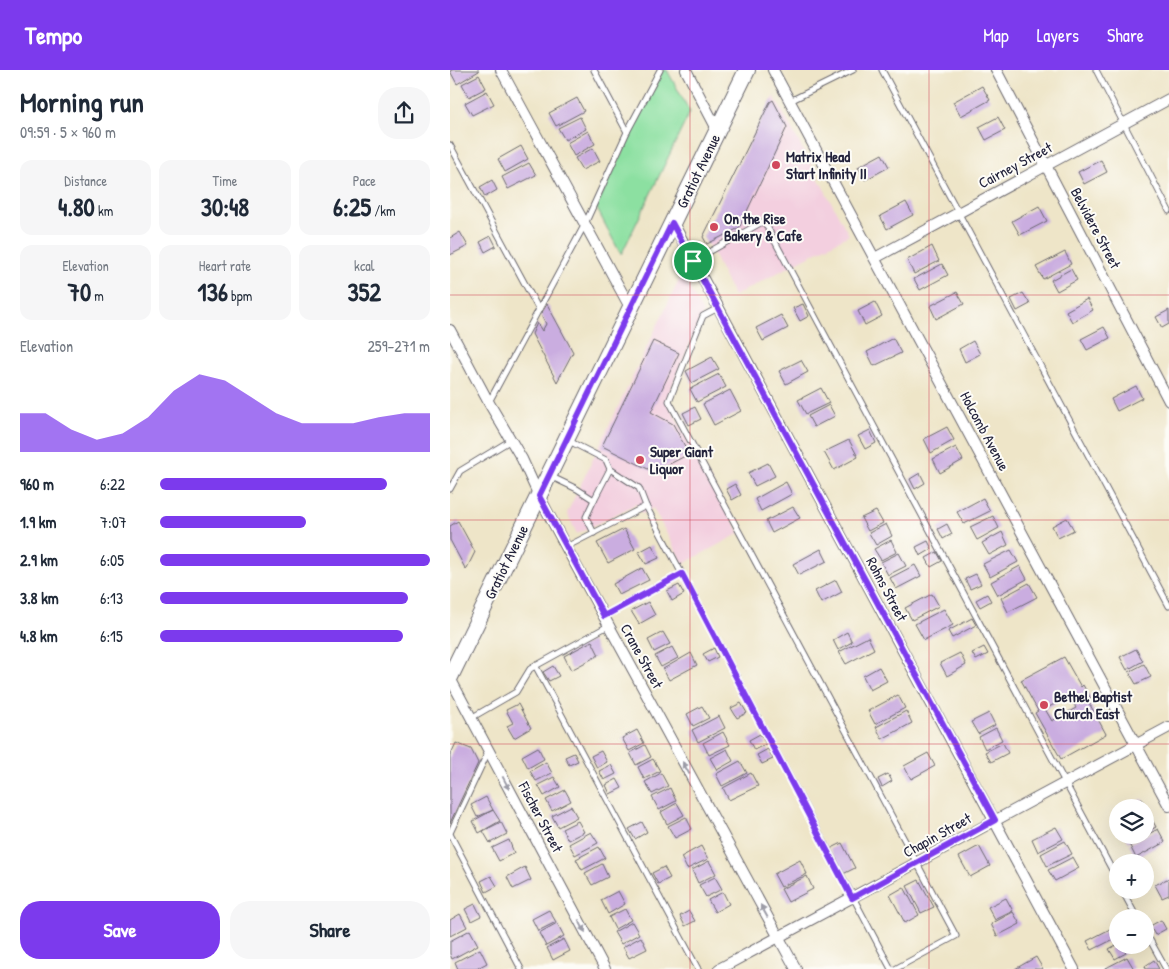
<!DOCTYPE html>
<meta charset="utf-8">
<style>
:root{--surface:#fff;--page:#f6f6f7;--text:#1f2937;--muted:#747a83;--accent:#7c3aed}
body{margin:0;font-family:"Patrick Hand",sans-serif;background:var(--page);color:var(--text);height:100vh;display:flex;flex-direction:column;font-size:19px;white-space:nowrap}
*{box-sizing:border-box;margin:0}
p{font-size:16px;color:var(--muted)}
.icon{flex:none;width:28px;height:28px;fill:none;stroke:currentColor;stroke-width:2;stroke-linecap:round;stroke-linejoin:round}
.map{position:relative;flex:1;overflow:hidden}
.drawer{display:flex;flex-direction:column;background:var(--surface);width:450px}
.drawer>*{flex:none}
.fabs{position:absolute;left:659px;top:729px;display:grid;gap:10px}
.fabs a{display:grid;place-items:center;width:45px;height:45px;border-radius:50%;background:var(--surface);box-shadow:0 5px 20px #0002;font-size:25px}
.pin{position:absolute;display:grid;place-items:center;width:42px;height:42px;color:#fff;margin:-21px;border:2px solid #fff;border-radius:50%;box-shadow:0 1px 5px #0007}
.round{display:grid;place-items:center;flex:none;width:52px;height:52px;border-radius:20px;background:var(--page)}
.head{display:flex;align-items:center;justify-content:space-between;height:85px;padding:0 20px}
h1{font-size:28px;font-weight:700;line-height:38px}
.figures{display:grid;grid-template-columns:repeat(3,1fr);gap:8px;height:85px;padding:5px 20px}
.figures div{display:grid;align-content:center;border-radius:12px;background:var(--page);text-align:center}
.figures b{font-size:25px;font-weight:700}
.figures small{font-size:14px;font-weight:400}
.figures p{font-size:14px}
.chart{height:140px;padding:10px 20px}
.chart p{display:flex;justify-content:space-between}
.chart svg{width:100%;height:90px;margin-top:5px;fill:var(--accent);opacity:.7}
.action{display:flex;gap:10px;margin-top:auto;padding:10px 20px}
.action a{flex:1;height:58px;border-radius:20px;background:var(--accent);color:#fff;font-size:20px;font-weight:700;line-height:58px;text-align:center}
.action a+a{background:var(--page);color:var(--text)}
ul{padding:0 20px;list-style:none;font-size:16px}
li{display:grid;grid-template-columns:80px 60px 1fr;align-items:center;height:38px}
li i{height:12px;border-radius:6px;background:var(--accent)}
header{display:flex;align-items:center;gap:30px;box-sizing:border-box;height:70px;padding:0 25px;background:var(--accent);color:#fff}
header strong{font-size:24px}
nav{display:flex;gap:28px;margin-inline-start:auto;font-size:18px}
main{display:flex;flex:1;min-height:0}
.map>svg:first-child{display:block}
.built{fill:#f3cfdf}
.green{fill:#8ce0a1;stroke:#57816e}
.building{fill:#caade0;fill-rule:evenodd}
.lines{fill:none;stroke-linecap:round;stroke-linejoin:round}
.lane-casing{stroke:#69666c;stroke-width:7}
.street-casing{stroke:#69666c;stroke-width:12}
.primary-casing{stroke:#69666c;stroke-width:18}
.lane{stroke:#fff;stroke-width:5}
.street{stroke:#fff;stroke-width:10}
.primary{stroke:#fff;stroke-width:16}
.oneway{fill:#9c9ca7}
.route-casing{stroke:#fff;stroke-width:10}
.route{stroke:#7c3aed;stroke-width:6}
.grid{fill:none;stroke:#d1495b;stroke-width:1;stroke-opacity:0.55}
.poi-dot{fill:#d1495b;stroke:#fdfcf7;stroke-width:2}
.labels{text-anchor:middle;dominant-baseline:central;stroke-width:4;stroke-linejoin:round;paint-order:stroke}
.poi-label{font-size:15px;font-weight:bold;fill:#22223b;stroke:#fdfcf7;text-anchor:start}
.street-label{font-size:15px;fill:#22223b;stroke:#fdfcf7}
</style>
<header>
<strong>Tempo</strong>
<nav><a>Map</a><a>Layers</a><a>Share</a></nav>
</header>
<main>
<section class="drawer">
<div class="head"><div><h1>Morning run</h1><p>09:59 · 5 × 960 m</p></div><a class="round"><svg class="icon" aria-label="share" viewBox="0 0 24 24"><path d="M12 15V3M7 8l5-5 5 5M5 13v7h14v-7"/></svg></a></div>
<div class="figures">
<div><p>Distance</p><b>4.80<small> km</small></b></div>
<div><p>Time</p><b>30:48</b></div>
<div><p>Pace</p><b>6:25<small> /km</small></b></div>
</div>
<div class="figures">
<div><p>Elevation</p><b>70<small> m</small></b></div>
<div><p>Heart rate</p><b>136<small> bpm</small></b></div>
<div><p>kcal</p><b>352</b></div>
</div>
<div class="chart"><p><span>Elevation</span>259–271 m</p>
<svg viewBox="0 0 160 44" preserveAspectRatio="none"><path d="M0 44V25L10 25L20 33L30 38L40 35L50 27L60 14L70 6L80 9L90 17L100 25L110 30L120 30L130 30L140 27L150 25L160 25V44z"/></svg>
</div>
<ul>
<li><b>960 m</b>6:22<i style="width:84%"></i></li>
<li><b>1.9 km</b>7:07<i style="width:54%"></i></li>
<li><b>2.9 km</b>6:05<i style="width:100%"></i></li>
<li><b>3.8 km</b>6:13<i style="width:92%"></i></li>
<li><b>4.8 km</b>6:15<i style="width:90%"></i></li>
</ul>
<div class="action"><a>Save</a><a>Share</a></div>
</section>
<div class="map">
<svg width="719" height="899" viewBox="0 0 719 899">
<rect width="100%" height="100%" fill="#fdfcf7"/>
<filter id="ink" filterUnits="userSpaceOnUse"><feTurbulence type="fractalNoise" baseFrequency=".02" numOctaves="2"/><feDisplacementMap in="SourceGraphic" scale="10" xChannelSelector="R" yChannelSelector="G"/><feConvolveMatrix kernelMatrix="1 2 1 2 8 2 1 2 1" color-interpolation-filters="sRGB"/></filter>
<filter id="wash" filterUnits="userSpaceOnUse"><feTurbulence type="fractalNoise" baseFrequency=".0096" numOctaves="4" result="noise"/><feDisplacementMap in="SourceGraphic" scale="20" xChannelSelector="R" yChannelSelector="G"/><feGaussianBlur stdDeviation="1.12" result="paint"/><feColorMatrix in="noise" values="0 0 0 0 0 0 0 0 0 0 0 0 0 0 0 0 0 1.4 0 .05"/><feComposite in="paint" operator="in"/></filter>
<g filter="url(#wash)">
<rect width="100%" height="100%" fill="#eee5c8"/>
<g class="built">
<polygon points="324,26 399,165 284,226 255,168"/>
<polygon points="232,204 253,243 216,330 290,463 233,494 203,438 192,444 186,434 127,464 117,443"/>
</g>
<polygon class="green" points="213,0 217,0 240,42 172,183 170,183 146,137"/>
<g id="blocks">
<g class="building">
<polygon points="2,0 29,0 29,1 7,14 0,1"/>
<polygon points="29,5 36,18 19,27 12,14"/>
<polygon points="532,16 540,30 511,46 503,32"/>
<polygon points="37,21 44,34 22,45 15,33"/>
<polygon points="127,28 134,41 106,56 99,43"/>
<polygon points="323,30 337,57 289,158 257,174 253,167 320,32"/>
<polygon points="130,47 136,59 115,70 108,58"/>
<polygon points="548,47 555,60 536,70 529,57"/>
<polygon points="138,61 145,74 124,86 117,73"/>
<polygon points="71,76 78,89 55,102 48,89"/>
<polygon points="143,78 150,91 132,100 125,88"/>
<polygon points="432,84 439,97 415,110 408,97"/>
<polygon points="651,90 657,102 634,114 628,102"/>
<polygon points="79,93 86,105 58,119 52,107"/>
<polygon points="42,110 47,120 35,127 30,117"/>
<polygon points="456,132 463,145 437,159 430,146"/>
<polygon points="589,136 597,151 570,165 562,151"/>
<polygon points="10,162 18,176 0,185 0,168"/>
<polygon points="41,166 46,176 35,182 30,172"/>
<polygon points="482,176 489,191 464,204 457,190"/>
<polygon points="615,182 621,194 593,209 586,197"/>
<polygon points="492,194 498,205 470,220 464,209"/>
<polygon points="621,199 627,210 607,221 601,210"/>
<polygon points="507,222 514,234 486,249 480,236"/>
<polygon points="573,223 580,234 567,241 561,229"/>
<polygon points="637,229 643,240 622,252 616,241"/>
<polygon points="425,232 432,246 415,255 408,241"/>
<polygon points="97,234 123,282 107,312 82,264 87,253 92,261 96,254 91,244"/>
<polygon points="353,234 359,246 350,251 343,238"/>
<polygon points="719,240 719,254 712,258 706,247"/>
<polygon points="331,245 338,258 313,271 306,258"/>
<polygon points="654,257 660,268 637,280 631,269"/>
<polygon points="443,268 451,283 424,296 417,282"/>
<polygon points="203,271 229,283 201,342 223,354 239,384 204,402 152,376"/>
<polygon points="523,271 530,284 515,292 509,279"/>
<polygon points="262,287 269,299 242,313 236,301"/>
<polygon points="351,290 358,302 336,314 329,301"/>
<polygon points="269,304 276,317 247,332 240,319"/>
<polygon points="686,316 692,328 667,341 661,329"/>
<polygon points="371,318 379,333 356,344 348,330"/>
<polygon points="280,320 291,341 264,355 253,334"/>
<polygon points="379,335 385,346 364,357 358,346"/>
<polygon points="245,337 251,349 239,355 233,343"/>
<polygon points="497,357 504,370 481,383 474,369"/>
<polygon points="420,360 426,373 415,379 408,366"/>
<polygon points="399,370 408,387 384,400 374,382"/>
<polygon points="506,377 513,390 490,403 483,389"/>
<polygon points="318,393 325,406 305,416 298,403"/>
<polygon points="470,403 475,413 465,419 460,409"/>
<polygon points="336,412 342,424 311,441 305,429"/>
<polygon points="285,414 291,425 282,430 276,419"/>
<polygon points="533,428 540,441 514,454 507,442"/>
<polygon points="343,437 350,448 322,463 316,451"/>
<polygon points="426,441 433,453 418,461 411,448"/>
<polygon points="543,446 549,458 527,470 520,457"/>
<polygon points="617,448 624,460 608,468 602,456"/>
<polygon points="8,451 25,482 16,500 0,470 0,456"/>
<polygon points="436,454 442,466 426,475 419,463"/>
<polygon points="497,454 502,464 493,469 488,459"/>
<polygon points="174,459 185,479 158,493 147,473"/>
<polygon points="552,462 558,475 539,485 532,473"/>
<polygon points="441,470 447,482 431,490 424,479"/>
<polygon points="478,471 482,479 470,486 466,477"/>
<polygon points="202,475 209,488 196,494 189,482"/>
<polygon points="371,479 377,491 349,505 343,494"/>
<polygon points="561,480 568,492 540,507 533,494"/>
<polygon points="487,482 492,491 481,497 476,488"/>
<polygon points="449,483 456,496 438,505 431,492"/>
<polygon points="465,495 471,506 446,519 440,508"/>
<polygon points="570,496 577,509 548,525 541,512"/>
<polygon points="192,498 199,510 169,525 163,514"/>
<polygon points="526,504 531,514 520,519 515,509"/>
<polygon points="386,510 392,522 371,533 365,521"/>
<polygon points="579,513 587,527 558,542 551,528"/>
<polygon points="229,515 234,524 222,531 217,521"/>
<polygon points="482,524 489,536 462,550 455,538"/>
<polygon points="537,524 541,531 530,537 526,530"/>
<polygon points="198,532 205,545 189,554 181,541"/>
<polygon points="494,539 503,555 474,570 465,554"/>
<polygon points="522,548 526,555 502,568 498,561"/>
<polygon points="213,562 220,574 204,582 198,570"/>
<polygon points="397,562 402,572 388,580 383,570"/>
<polygon points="418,567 424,579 396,594 389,582"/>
<polygon points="142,571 149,585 121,600 114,586"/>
<polygon points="222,577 228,588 211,597 205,586"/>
<polygon points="534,577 538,584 526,590 522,583"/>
<polygon points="264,578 268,587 258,592 253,584"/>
<polygon points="686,579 693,591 677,600 670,587"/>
<polygon points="241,583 247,595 219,610 213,599"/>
<polygon points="510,583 516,595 497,606 490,593"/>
<path d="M614,587L631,617L633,615L641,629L638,631L656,664L611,689L585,643L588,641L571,610ZM620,626L626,638L602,651L595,639Z"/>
<polygon points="694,594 701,607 686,614 679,602"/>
<polygon points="103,596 109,606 99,611 93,602"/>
<polygon points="429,597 437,611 420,620 413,606"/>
<polygon points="448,625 455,638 425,654 418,641"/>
<polygon points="291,633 297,643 287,648 281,638"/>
<polygon points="68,634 81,658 64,668 57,656 63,653 56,640"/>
<polygon points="252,636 259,648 243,656 237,644"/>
<polygon points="456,641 462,653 432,669 426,657"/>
<polygon points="539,643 545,655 528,664 521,652"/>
<polygon points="269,646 275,658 248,672 242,660"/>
<polygon points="546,658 552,670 535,679 529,667"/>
<polygon points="187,660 194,673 179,681 172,668"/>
<polygon points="273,662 280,675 259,685 253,673"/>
<polygon points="310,664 316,674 304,680 299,670"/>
<polygon points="6,673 21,679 28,693 0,753 0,686"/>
<polygon points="553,673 558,683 541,692 535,682"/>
<polygon points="195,675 201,687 186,695 180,683"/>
<polygon points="88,677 94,689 78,698 72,686"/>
<polygon points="277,679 283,691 267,700 260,688"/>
<polygon points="318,679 323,689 312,694 307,685"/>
<polygon points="151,681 157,692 147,698 141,686"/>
<polygon points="124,683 128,691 119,695 115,687"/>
<polygon points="478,683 485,696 461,709 454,696"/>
<polygon points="203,689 210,701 194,709 188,697"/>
<polygon points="290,691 297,703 272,716 266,704"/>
<polygon points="96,692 102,703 86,711 80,701"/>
<polygon points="161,695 166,704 154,710 149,701"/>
<polygon points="211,703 218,716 202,724 195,712"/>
<polygon points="301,703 308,716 279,730 273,718"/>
<polygon points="438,704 442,711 432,717 428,709"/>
<polygon points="104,707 110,717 94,726 88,715"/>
<polygon points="167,709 172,718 160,724 156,715"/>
<polygon points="220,718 226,731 209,740 202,727"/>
<polygon points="115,720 121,731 102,741 96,730"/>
<polygon points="36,727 43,740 27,747 21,735"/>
<polygon points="692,729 699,742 695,744 695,738 676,738"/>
<polygon points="227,733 234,745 217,754 211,742"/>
<polygon points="121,736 127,747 108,757 102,746"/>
<polygon points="43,740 50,751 29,763 23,751"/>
<polygon points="699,744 706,757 695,763 695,746"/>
<polygon points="236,747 242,759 225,768 218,756"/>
<polygon points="128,751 134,762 118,770 112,759"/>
<polygon points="51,752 57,764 40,773 33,761"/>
<polygon points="192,752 197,762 185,769 179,759"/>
<polygon points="606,757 613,769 588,782 582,769"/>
<polygon points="708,759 715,772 686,788 679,774"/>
<polygon points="141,762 148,773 125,785 119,774"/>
<polygon points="674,765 692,765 678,772"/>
<polygon points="59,770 64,783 49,791 42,778"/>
<polygon points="615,771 622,784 597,796 591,784"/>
<polygon points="392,773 405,798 393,804 380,779"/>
<polygon points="251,776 258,789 237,799 231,787"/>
<polygon points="529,776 540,796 520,807 509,787"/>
<polygon points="149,777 155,788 132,800 126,789"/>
<polygon points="623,787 629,798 605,811 598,800"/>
<polygon points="350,790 357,804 331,817 324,804"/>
<polygon points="259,791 266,804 248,813 242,800"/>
<polygon points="152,794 158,807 142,815 135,803"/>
<polygon points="75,797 81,810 63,819 57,807"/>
<polygon points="214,797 220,808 208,814 202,803"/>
<polygon points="41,806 47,816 36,822 31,811"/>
<polygon points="357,806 363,819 338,832 331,819"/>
<polygon points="265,807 272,819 256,827 249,815"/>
<polygon points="719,808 719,825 712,828 705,815"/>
<polygon points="469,810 484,837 471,843 457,816"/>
<polygon points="454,817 469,845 455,853 440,825"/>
<polygon points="168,821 175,834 158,844 151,830"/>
<polygon points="273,822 279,834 265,842 258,830"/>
<polygon points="556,828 563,841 545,850 538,837"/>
<polygon points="25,834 31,846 21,851 15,839"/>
<polygon points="175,839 181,850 165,859 159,847"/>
<polygon points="99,840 106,852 88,861 82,849"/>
<polygon points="239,841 245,851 235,856 230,846"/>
<polygon points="563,842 570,854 547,866 541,854"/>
<polygon points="10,844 17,857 0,866 0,850"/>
<polygon points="711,850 716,859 705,865 700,856"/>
<polygon points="182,852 189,864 171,874 164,862"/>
<polygon points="107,853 114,866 96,876 89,863"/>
<polygon points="662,858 668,867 642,880 637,871"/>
<polygon points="20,860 28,875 2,889 0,884 0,871"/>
<polygon points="191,867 197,879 179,888 173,877"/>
<polygon points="114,869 120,881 103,890 97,878"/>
<polygon points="668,874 672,875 676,883 665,889 659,879"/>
<polygon points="30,879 37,893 26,899 8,899 5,892"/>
<polygon points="586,887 593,899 565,899"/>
<polygon points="677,887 684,899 654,899"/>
<polygon points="704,890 709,899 696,899 695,896"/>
</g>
</g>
</g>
<g filter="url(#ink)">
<use href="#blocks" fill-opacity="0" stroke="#69666c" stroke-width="1"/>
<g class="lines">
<defs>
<g id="lane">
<polyline points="144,0 177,62"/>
<polyline points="432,0 719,536"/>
<polyline points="646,0 719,141"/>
<polyline points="340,31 403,0"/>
<polyline points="0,75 89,240"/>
<polyline points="243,191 314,151 668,811"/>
<polyline points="268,238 253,246 219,331 506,866 445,899"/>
<polyline points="39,332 135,154 177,62 210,0"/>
<polyline points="160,399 189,418 196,436"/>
<polyline points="102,407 127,419 144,430 160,399 156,390 117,370"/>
<polyline points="0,419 10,401 61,370"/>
<polyline points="144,430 136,447 144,463"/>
<polyline points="116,477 196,436 441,899"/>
<polyline points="154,546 232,504"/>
<polyline points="85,595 248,899"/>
<polyline points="21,648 66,622 80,599 158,556"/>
<polyline points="0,763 38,682"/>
<polyline points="0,764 71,899"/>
<polyline points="672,820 687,848"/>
<polyline points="695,861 716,899"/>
</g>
<g id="street">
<polyline points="51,0 181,239"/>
<polyline points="236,0 268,61"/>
<polyline points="323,0 719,736"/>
<polyline points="546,0 719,331"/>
<polyline points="223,153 624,899"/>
<polyline points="425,188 719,29"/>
<polyline points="0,260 39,333 72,389 89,426 116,477 346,899"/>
<polyline points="0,608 155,899"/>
<polyline points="269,899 719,657"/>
</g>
<polyline id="primary" points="0,607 297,0"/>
</defs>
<use href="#lane" class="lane-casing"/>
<use href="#street" class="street-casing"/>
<use href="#primary" class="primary-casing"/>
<use href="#lane" class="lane"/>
<use href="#street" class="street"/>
<use href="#primary" class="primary"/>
</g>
<defs><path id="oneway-solid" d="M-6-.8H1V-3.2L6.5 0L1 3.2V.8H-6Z" transform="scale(1.25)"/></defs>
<g class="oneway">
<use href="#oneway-solid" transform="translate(236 698) rotate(-119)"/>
<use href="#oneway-solid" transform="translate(56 713) rotate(62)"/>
<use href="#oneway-solid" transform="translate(314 841) rotate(-119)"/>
<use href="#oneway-solid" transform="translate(132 856) rotate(62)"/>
</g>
</g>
<g class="lines" filter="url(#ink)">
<defs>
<polygon id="route" points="222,153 545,750 402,828 232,504 154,546 89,426"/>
</defs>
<use href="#route" class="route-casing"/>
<use href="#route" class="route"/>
</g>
<path class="grid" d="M240,0V899M479,0V899M0,225H719M0,450H719M0,674H719"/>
<g class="poi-dot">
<circle cx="326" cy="95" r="5"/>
<circle cx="264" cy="157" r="5"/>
<circle cx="190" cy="390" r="5"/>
<circle cx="594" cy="635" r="5"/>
</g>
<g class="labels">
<g class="poi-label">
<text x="336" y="86">Matrix Head<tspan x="336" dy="17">Start Infinity II</tspan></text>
<text x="274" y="148">On the Rise<tspan x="274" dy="17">Bakery &amp; Cafe</tspan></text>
<text x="200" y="381">Super Giant<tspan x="200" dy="17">Liquor</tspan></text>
<text x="604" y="626">Bethel Baptist<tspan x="604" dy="17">Church East</tspan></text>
</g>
<g class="street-label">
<text transform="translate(565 95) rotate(-28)">Cairney Street</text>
<text transform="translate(248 101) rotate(-64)">Gratiot Avenue</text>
<text transform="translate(646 158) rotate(62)">Belvidere Street</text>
<text transform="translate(535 361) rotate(62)">Holcomb Avenue</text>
<text transform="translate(56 492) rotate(-64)">Gratiot Avenue</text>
<text transform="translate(437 519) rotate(62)">Rohns Street</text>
<text transform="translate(192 586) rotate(61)">Crane Street</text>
<text transform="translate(91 747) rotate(62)">Fischer Street</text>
<text transform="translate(487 765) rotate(-29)">Chapin Street</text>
</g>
</g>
</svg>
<div class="fabs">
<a><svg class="icon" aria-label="layers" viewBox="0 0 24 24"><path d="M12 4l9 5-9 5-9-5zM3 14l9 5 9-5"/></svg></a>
<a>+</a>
<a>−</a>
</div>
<div class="pin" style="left:243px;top:191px;background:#1e9e55"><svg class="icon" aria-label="arrive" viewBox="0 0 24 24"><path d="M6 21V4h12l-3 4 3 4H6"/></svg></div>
</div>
</main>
